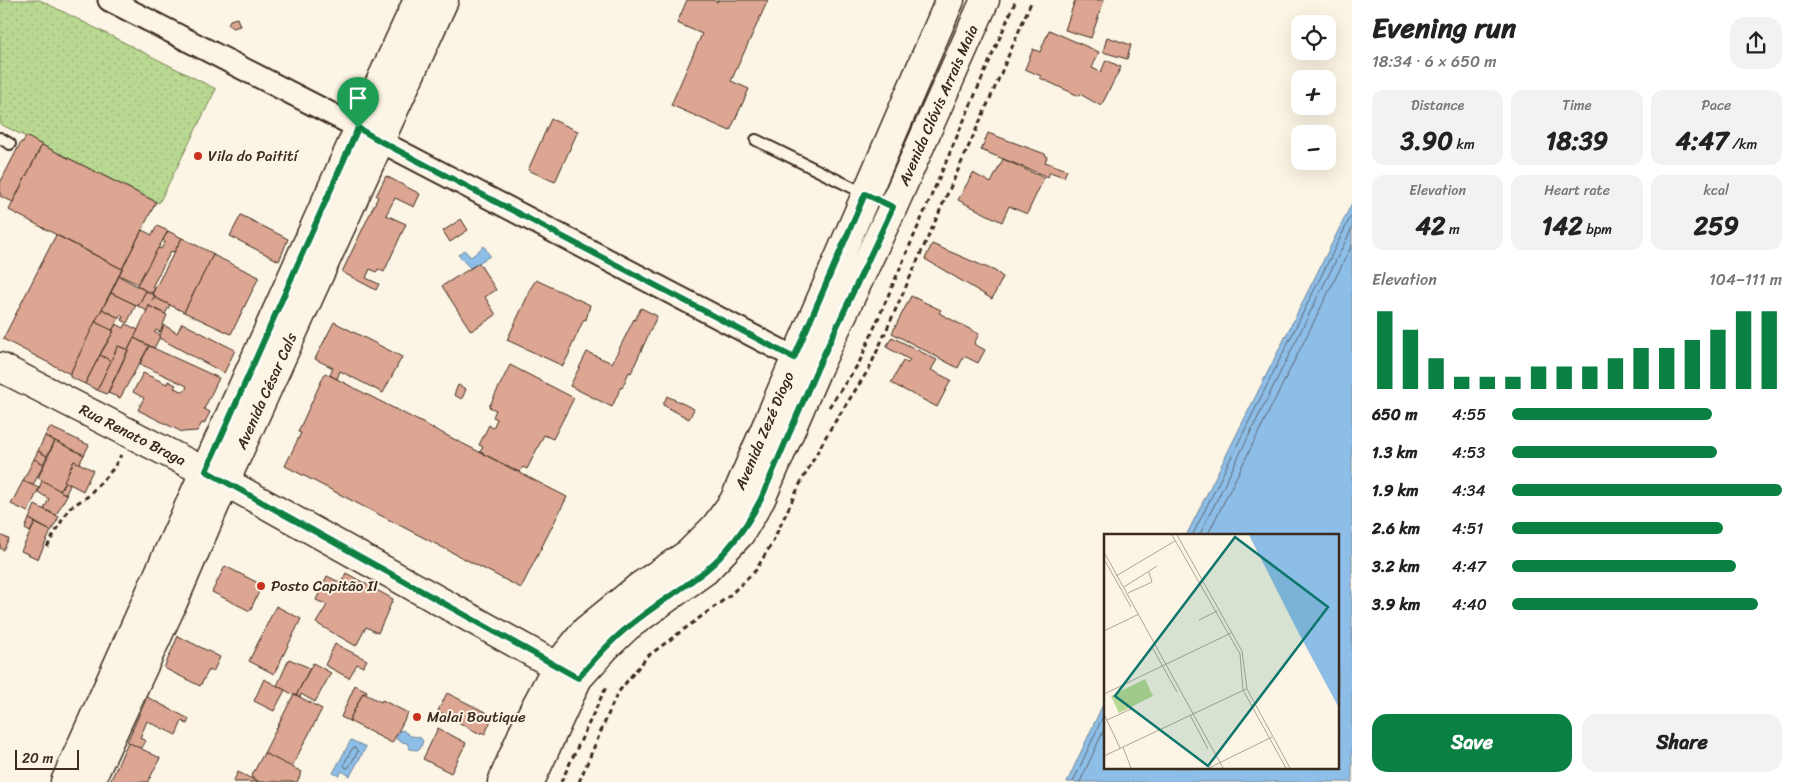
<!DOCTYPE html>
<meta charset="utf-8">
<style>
:root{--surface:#fff;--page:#f2f2f2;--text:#222;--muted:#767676;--accent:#0b8043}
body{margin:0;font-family:Sriracha,sans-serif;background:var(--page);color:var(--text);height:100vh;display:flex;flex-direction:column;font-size:19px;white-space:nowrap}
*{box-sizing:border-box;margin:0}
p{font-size:16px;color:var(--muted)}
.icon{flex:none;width:28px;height:28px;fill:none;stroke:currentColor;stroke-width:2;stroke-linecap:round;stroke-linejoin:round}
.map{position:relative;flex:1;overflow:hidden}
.side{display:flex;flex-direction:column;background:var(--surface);width:450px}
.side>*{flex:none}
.buttons{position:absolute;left:1291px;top:15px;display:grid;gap:10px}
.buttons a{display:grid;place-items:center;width:45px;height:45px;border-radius:10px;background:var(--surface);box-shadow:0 5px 20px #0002;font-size:25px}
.scale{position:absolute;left:15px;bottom:12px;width:64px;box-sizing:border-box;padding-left:5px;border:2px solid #3b2a1e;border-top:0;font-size:14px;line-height:18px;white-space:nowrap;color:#3b2a1e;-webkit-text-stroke:4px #fcf5e5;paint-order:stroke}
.pin{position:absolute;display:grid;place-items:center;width:42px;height:42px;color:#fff;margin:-51px -21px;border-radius:50% 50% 50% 0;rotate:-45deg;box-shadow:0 0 5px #0007}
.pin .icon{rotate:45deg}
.round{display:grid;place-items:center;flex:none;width:52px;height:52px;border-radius:15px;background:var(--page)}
.overview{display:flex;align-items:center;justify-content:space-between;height:85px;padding:0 20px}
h1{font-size:28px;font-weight:800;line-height:38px}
.figures{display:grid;grid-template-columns:repeat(3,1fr);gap:8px;height:85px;padding:5px 20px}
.figures div{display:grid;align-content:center;border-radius:12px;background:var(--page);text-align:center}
.figures b{font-size:25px;font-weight:800}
.figures small{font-size:14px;font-weight:400}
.figures p{font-size:14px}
.chart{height:140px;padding:10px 20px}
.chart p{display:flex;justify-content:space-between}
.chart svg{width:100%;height:90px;margin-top:5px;stroke:var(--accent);stroke-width:6}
.primary-button{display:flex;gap:10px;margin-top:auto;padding:10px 20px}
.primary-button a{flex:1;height:58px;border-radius:15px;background:var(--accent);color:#fff;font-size:20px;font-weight:800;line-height:58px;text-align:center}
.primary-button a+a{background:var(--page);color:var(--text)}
ul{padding:0 20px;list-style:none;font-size:16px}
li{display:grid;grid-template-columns:80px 60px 1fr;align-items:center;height:38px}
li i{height:12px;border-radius:6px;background:var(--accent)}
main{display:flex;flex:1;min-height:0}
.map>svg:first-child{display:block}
.grass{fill:url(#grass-dots);stroke:#7a8258}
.water{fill:#8dbee8;stroke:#6c8397}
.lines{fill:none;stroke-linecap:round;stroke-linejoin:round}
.shore{stroke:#5c656f;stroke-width:1}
.building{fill:#dca692;stroke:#3b2a1e}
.service-casing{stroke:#3b2a1e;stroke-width:14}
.minor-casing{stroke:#3b2a1e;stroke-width:25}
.secondary-casing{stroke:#3b2a1e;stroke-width:31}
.primary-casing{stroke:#3b2a1e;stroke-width:31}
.path{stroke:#3b2a1e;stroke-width:3;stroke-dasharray:5 4;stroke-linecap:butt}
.service{stroke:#fcf5e5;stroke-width:10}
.minor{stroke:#fcf5e5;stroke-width:21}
.secondary{stroke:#fcf5e5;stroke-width:28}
.primary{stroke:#fcf5e5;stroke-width:28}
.route-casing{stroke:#fff;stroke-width:10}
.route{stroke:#0b8043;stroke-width:6}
.poi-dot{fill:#c8321e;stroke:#fcf5e5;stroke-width:2}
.labels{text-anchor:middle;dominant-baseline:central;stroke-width:4;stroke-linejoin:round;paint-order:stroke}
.street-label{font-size:15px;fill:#3b2a1e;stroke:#fcf5e5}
.poi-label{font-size:15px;fill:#3b2a1e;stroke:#fcf5e5;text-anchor:start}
.inset-road{fill:none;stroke:#afa495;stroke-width:1}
.view{fill:#0f766e;fill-opacity:0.15;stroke:#0f766e;stroke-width:2.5}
.inset-edge{fill:none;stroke:#3b2a1e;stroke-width:2.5}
</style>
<main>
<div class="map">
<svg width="1352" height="782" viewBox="0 0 1352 782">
<defs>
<pattern id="grass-dots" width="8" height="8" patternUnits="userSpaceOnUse" patternTransform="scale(1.25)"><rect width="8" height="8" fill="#b9d992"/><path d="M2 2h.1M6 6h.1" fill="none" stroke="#a0ba7d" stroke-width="1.8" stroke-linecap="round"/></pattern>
</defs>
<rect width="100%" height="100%" fill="#fcf5e5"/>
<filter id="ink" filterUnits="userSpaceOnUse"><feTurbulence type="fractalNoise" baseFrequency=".02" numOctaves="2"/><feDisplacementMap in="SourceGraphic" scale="10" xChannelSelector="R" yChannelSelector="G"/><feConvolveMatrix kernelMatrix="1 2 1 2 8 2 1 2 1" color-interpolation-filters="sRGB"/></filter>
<g filter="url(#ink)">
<polygon class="grass" points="0,0 40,0 216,89 159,203 0,124"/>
<g class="water">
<polygon points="1352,203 1352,782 1067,782 1106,698 1106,768 1338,768 1338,536 1186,536"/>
<polygon points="484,246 490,256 470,268 458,255 464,250 471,257"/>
<path d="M403,730C405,732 409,735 411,736C417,737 419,735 423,741L420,749L416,750L410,749L407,743L401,742L396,739L399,731Z"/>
<polygon points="351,740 366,747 350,776 342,771 339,776 333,773"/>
</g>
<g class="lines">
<g class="shore">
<polyline points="1192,536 1352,214"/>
<polyline points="1199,536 1352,228"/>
<polyline points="1207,536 1352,245"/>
<polygon points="355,748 358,751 349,767 346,768 344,764 352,749"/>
<polyline points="1073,782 1106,710"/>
<polyline points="1080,782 1106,725"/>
</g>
</g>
<g class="building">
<polygon points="687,0 713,0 717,2 718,0 768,0 731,81 749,89 730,131 671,105 702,34 677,23"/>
<polygon points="1075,0 1104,0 1091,38 1065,30"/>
<polygon points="237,18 240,26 233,28 228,25 230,20"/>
<polygon points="1049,30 1099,52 1092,68 1101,72 1106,60 1121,67 1101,106 1080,94 1079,96 1040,78 1041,76 1025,69 1033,49 1040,52"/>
<polygon points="1107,37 1131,45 1127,59 1103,52"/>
<polygon points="551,119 578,131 555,182 528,170"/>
<polygon points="988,133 1045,154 1047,157 1045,162 1067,170 1064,177 1050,172 1048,177 981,150"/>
<polygon points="26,136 42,145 13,202 0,196 0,183 21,142 23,142"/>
<polygon points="42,145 156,202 122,269 9,210"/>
<polygon points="1003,159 1044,178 1027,214 1009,206 1002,222 958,200 973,173 991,183"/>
<polygon points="386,176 420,194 414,207 395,198 386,215 406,224 384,272 378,269 377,272 370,269 366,278 379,284 376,290 342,272 378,197 376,196"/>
<polygon points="241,215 288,239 279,261 230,236"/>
<polygon points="461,219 468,230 450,242 443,231"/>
<polygon points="157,226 168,231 138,284 119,275 142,230 152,235"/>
<polygon points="168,231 182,238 174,252 171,251 152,287 155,288 152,293 149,291 149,293 137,285 158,248 161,249 165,242 163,240"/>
<polygon points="56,235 122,269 70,374 3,339"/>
<polygon points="182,238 214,254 184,312 154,297 155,295 152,294"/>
<polygon points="932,244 995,271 1003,277 992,299 925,259"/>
<polygon points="213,255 259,277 231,334 184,312"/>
<polygon points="479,263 496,290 485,297 496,315 471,331 442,286"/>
<polygon points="119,276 146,291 138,306 111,293"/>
<polygon points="536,280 590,305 586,320 584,319 569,352 570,352 563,366 507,340 529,293 528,292"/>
<polygon points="146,291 155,296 147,311 138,306"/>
<polygon points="111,293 136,305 127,323 122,320 123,317 121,315 119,318 102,309"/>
<polygon points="911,296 941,310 939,313 979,334 974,344 985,350 978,363 964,356 958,368 892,333"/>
<polygon points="154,297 170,305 165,314 149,306"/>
<polygon points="149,306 167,315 160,332 156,330 154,332 161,335 154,348 134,338"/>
<polygon points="641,308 657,316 631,373 629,372 622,388 621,387 612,407 570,386 587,352 612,363 634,319 635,320"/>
<polygon points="102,309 119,318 112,331 95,322"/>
<polygon points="95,322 114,331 104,347 85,384 70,377 70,374"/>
<polygon points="334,322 402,357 383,393 340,371 337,379 330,375 333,368 315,359"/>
<polygon points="182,323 235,350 224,373 159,338 164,325 177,333"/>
<polygon points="116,324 124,328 126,324 138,330 128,350 118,346 111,361 100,355 114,331 112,331"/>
<polygon points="892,337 937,360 931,370 951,380 937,407 891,383 903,361 908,363 910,360 886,347"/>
<polygon points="134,338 149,346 120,398 108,393"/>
<polygon points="118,346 128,350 107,394 97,390"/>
<polygon points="149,346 219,378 204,409 210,412 204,424 202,423 197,431 182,432 138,410 144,398 133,392 143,373 167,384 168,381 176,385 174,388 182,391 185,391 187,386 140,364"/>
<polygon points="100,355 111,361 97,390 85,384"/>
<polygon points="510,365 574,398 553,439 544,435 527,469 523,467 519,472 480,452 483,447 479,445 489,425 493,428 497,419 493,417 496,410 489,407"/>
<polygon points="325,373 567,497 521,588 285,466 301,433 298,432"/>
<polygon points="458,385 466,389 462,399 454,395"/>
<polygon points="667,396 694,409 689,419 663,405"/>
<polygon points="50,427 89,445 84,455 45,436"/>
<polygon points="45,436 55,441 47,456 38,451"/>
<polygon points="55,441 84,455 79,464 74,461 60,491 38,478"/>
<polygon points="38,451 47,456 43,464 34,459"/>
<polygon points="34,459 44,464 33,485 23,481"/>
<polygon points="74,461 93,470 83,491 64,481"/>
<polygon points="42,480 67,495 56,515 44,509 49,499 38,492"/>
<polygon points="23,481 39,488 28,512 11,504"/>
<polygon points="65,482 70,485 66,494 60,491"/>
<polygon points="35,505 59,517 51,531 29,519"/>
<polygon points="29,519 35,522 30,532 25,529"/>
<polygon points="35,523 51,531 38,559 21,551"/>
<polygon points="0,535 9,539 3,550 0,548"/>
<polygon points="225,566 262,585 250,611 212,592"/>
<polygon points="346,573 393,599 378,633 366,627 356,646 316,623 327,605 316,600 327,576 341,583"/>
<polygon points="276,606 301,619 274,674 249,661"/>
<polygon points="178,636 220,657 213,672 209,670 200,686 164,668"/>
<polygon points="335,644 367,660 363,667 357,664 349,678 325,665"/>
<polygon points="289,659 310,668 296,696 277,686"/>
<polygon points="313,663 331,673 315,702 301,694 300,697 296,696"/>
<polygon points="264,679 285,690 274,711 254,701"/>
<polygon points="355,685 367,691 366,694 363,693 349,721 341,717"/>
<polygon points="363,693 381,702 382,700 408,713 392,743 349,721"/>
<polygon points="447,693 493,716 485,734 481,732 480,734 438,711"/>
<polygon points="294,694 322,709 291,768 264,753"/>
<polygon points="147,697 189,719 187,724 182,721 176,735 147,721 140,738 146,741 141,749 127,742"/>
<polygon points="438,728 466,743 451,773 423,759"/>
<polygon points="128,742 160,758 148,782 110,782"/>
<polygon points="264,753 302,772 297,782 276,782 273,781 272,782 260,782 251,777"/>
<polygon points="238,772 258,782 233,782"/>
</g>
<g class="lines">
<defs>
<g id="service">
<polyline points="0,138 10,144"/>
<polyline points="756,140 892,207"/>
</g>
<polyline id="minor" points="109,0 359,128 380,141 809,365"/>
<g id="secondary">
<path id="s1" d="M502,782L528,721L557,666L586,630L640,586L689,553L715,527L734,501L950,0"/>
<path id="s2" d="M530,782L578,678L606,647L627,627L705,571L740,534L761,499L817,369L893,207L985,0"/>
</g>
<g id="primary">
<path id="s3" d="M0,367L231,485L578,678"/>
<polyline points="65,782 359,128 418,0"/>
<path id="s4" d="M90,782L171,607L225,482L444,0"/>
</g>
</defs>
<use href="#service" class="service-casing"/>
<use href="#minor" class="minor-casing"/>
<use href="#secondary" class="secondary-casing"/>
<use href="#primary" class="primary-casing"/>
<g class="path">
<polyline points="829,407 859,363 1016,0"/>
<polyline points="47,547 69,508 87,497 113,469 121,455"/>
<polyline points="561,782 607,685"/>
<polyline points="579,782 617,694 632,675 648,656 729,596 756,570 772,543 800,484 829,431 869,369 993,92 1032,0"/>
</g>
<use href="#service" class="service"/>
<use href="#minor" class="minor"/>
<use href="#secondary" class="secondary"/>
<use href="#primary" class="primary"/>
</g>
</g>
<g class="lines" filter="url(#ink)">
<defs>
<path id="route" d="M358,128L380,141L794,358L865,194L893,207L817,369L761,499C747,526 729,551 705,571C681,590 653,606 628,627C609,642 594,660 578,678L206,471Z"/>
</defs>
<use href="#route" class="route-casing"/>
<use href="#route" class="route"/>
</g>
<g class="poi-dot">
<circle cx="198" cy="156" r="5"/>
<circle cx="261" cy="586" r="5"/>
<circle cx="417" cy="717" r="5"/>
</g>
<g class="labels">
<g class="street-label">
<text stroke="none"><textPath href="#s2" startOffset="805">Avenida Clóvis Arrais Maia</textPath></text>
<text stroke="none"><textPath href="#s4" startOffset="429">Avenida César Cals</textPath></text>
<text stroke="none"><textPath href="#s1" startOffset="449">Avenida Zezé Diogo</textPath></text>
<text stroke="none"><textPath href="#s3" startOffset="149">Rua Renato Braga</textPath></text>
</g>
<g class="poi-label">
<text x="208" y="156">Vila do Paitití</text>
<text x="271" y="586">Posto Capitão II</text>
<text x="427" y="717">Malai Boutique</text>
</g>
</g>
<g transform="translate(1104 534)">
<rect width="235" height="235" fill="#fcf5e5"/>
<path d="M41,145L49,162L15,179L7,162Z" fill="#b9d992"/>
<path d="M145,1H235V174L192,94Z" fill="#8dbee8"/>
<path class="inset-road" d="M68,1L136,120L139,156L182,234M73,1L138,117L143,155L186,234M0,18L119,234M0,25L27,73M12,42L71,7M20,53L53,32M24,59L48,48L45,38M95,86L113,77M0,97L35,80M48,113L73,158M0,160L127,99M0,180L16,214M86,181L104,215M3,186L29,174M19,213L27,234M0,222L142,155M105,234L168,203"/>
<path class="view" d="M131,3L224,73L104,232L11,162Z"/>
<rect width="235" height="235" class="inset-edge"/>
</g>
</svg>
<div class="buttons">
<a><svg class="icon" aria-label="locate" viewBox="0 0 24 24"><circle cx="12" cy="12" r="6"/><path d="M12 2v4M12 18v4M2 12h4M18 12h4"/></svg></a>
<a>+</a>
<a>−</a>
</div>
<div class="scale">20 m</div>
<div class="pin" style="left:358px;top:128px;background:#1e9e55"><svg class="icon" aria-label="arrive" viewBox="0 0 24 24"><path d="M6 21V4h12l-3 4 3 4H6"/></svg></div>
</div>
<section class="side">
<div class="overview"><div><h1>Evening run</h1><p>18:34 · 6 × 650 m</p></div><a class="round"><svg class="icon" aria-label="share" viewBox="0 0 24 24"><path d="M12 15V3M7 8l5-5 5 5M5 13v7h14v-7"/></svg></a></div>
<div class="figures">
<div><p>Distance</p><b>3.90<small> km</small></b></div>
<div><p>Time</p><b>18:39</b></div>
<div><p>Pace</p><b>4:47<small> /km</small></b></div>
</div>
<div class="figures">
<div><p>Elevation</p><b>42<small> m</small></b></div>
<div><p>Heart rate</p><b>142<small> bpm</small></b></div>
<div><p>kcal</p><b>259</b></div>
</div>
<div class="chart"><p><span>Elevation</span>104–111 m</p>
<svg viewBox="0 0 160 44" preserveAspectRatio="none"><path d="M5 44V6M15 44V15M25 44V29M35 44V38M45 44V38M55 44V38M65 44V33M75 44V33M85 44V33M95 44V29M105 44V24M115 44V24M125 44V20M135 44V15M145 44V6M155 44V6"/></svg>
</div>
<ul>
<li><b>650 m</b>4:55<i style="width:74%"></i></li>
<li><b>1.3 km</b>4:53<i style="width:76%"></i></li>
<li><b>1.9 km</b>4:34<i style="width:100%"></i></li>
<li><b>2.6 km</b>4:51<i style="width:78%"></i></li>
<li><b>3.2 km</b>4:47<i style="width:83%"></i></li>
<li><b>3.9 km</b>4:40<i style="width:91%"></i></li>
</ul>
<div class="primary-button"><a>Save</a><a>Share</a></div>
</section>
</main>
